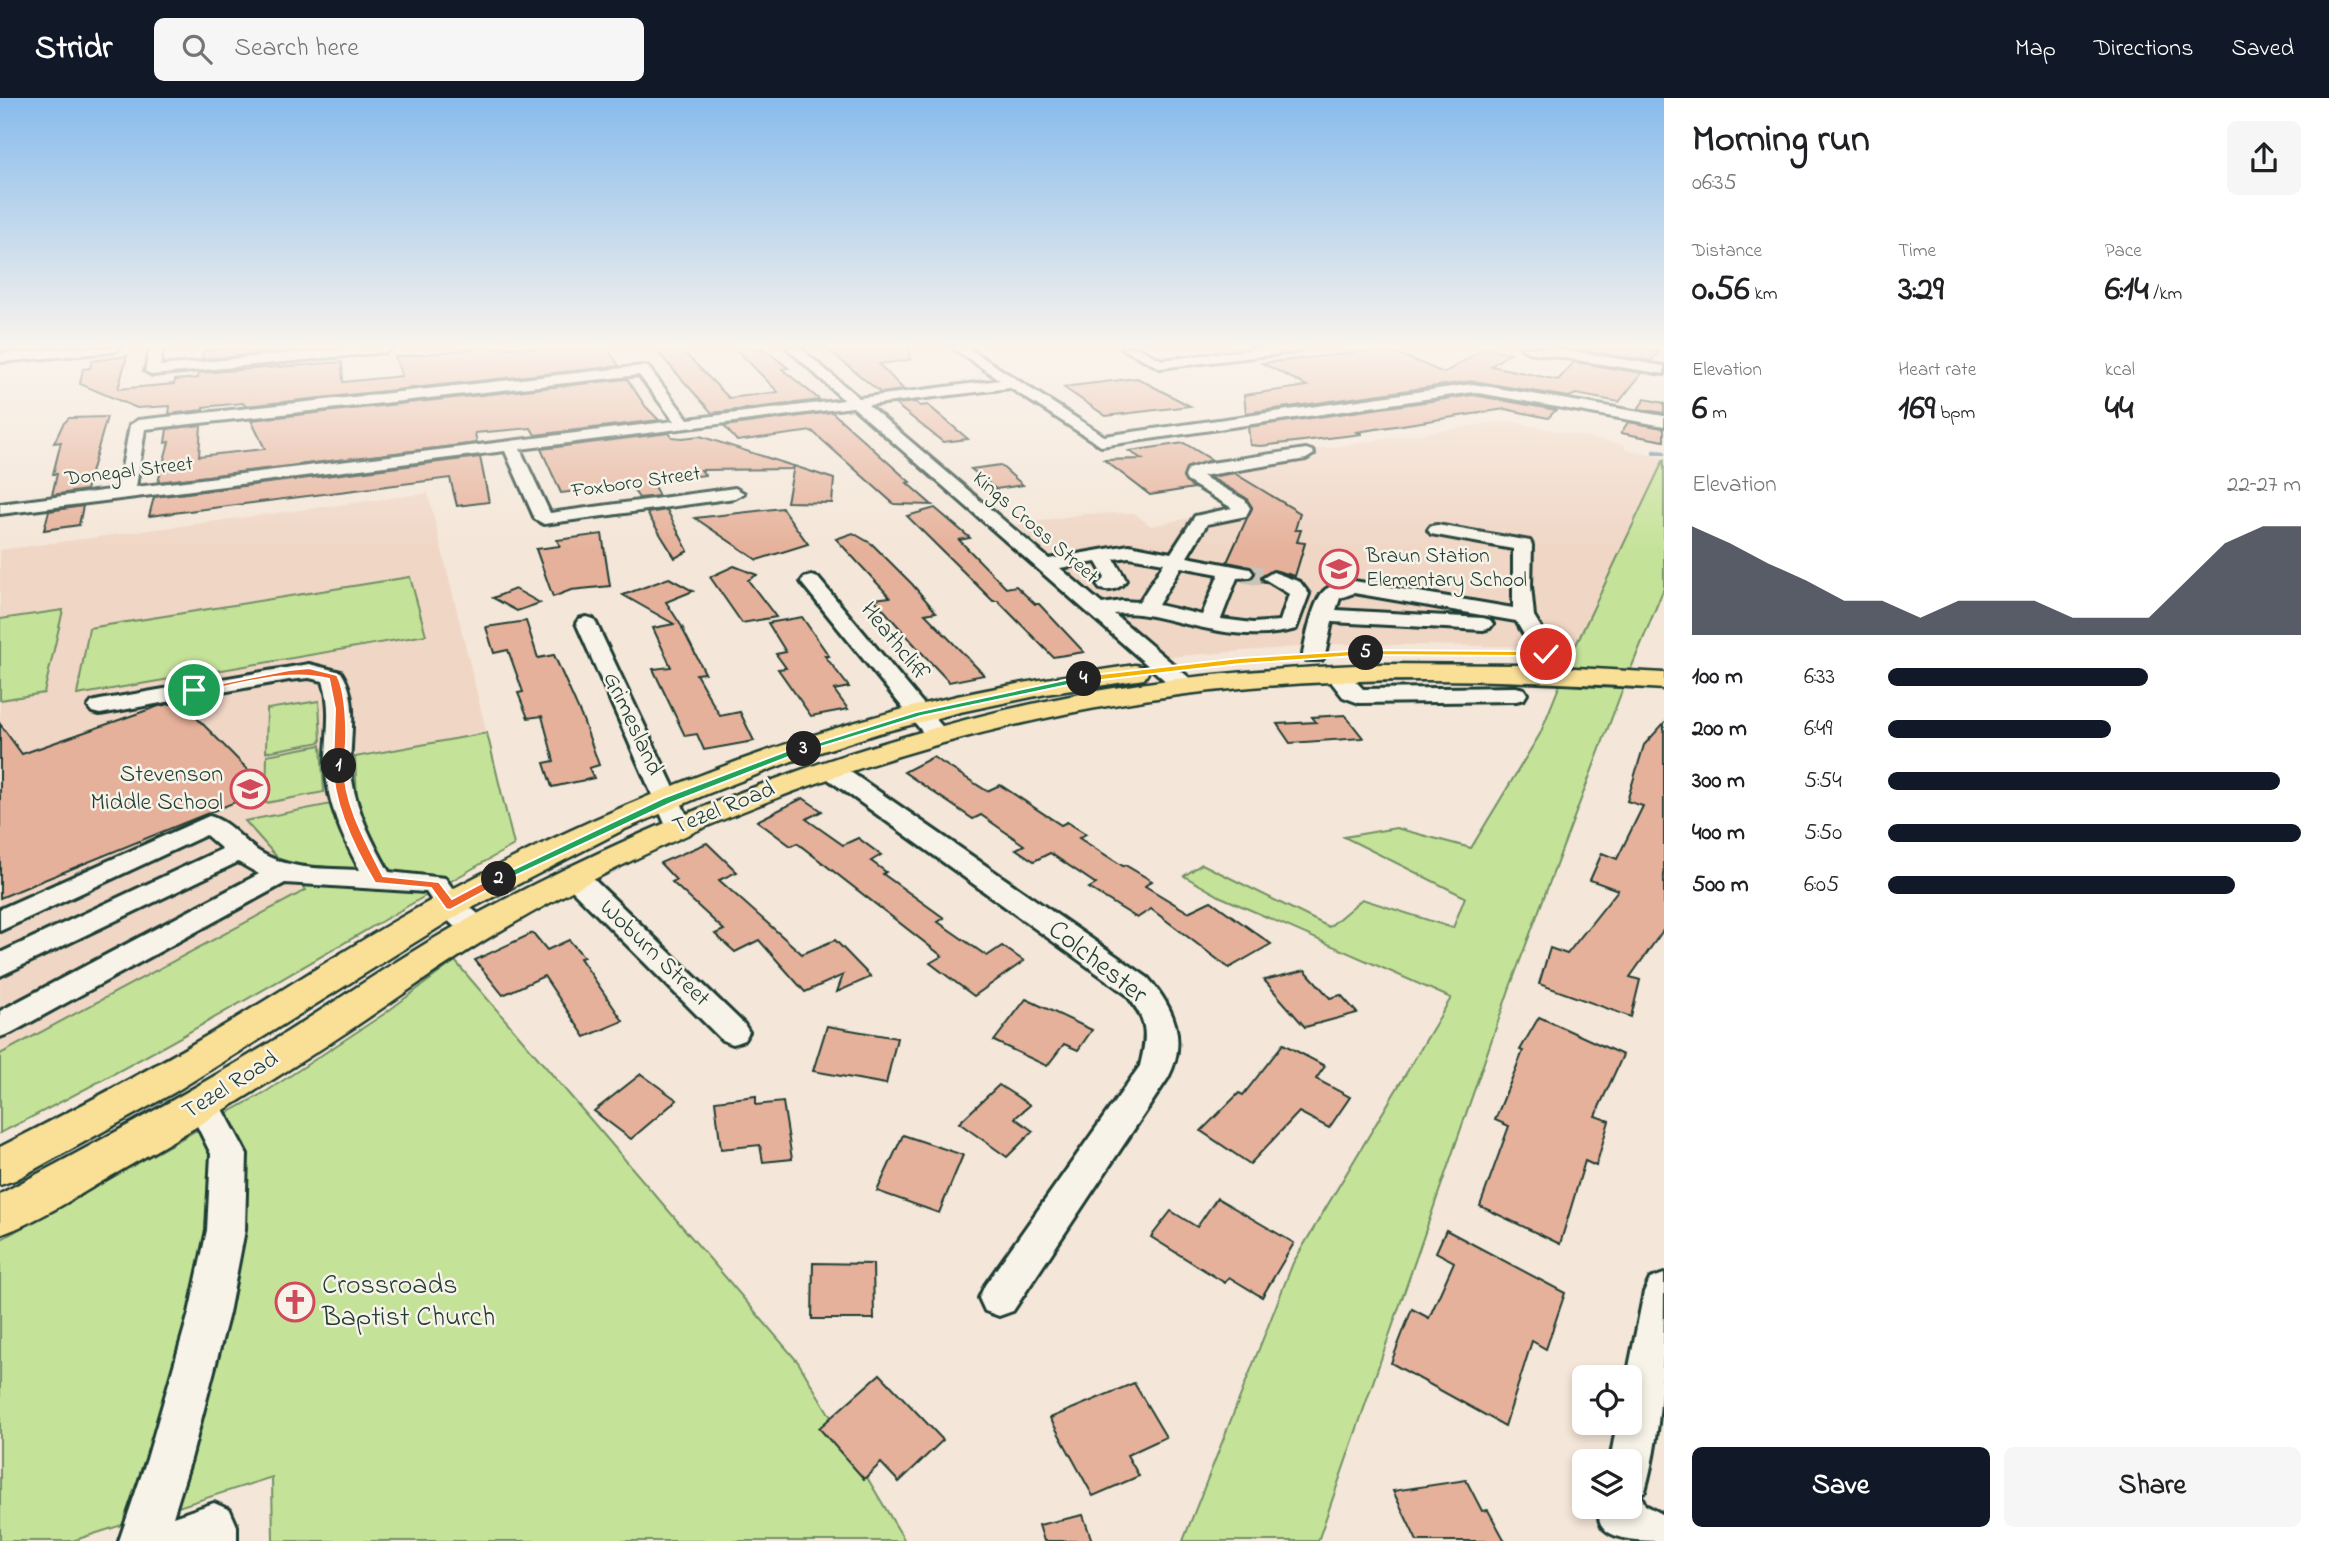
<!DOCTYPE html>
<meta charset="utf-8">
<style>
:root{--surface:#fff;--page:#f6f6f6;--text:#202124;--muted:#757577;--accent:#111827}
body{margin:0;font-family:"Indie Flower",sans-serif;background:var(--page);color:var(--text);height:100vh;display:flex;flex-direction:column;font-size:26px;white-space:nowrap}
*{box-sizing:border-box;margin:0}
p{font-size:23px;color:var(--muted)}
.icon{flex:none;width:38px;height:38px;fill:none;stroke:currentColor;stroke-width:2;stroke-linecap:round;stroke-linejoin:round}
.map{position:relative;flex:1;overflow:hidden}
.side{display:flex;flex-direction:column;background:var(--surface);width:665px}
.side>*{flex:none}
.controls{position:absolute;left:1572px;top:1267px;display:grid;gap:14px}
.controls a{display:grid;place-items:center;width:70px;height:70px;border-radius:10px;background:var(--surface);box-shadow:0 4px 10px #0003;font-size:35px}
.pin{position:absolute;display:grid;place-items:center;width:60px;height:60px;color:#fff;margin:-30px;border:4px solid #fff;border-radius:50%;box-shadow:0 2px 7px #0007}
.km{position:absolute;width:35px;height:35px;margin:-18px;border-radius:50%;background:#222;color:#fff;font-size:19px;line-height:35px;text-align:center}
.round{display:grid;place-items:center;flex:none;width:74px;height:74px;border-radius:10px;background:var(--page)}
.head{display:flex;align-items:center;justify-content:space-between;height:119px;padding:0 28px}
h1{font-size:38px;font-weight:700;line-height:52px}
.metrics{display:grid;grid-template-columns:repeat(3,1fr);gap:10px;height:119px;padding:7px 28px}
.metrics div{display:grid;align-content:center}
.metrics b{font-size:35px;font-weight:700}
.metrics small{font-size:19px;font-weight:400}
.metrics p{font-size:19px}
.chart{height:196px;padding:14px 28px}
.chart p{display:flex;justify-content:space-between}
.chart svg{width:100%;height:126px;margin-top:7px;fill:var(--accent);opacity:.7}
.cta{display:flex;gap:14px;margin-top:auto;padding:14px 28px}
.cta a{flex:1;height:80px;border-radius:10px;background:var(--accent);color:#fff;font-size:28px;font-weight:700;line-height:80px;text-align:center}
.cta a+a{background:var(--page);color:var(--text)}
ul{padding:0 28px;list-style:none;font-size:23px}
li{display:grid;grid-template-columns:112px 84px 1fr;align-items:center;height:52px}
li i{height:18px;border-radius:9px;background:var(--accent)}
header{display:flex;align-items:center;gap:42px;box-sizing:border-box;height:98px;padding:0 35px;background:var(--accent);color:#fff}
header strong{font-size:33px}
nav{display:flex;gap:38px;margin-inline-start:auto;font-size:24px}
.search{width:490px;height:63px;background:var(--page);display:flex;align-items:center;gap:18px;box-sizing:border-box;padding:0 24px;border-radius:10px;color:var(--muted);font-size:26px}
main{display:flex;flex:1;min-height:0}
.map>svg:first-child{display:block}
.built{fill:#f0d6c5}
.green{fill:#c5e299;stroke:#729066;stroke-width:2}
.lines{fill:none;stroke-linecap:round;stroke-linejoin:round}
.stream{stroke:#668fa5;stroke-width:4.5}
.building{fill:#e6b19a;stroke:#1f3d34;stroke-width:2}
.minor-tunnel{stroke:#c9c4b7;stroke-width:19;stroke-dasharray:19 10;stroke-linecap:butt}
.minor-casing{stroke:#1f3d34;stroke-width:6}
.major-casing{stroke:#1f3d34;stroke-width:5}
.minor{fill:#f7f3e8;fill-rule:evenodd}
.major{fill:#fadf96;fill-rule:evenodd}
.split-1{fill:#f0652b;stroke:#fff;stroke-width:2}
.split-2{fill:#f0652b;stroke:#fff;stroke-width:2}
.split-3{fill:#22a559;stroke:#fff;stroke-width:2}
.split-4{fill:#22a559;stroke:#fff;stroke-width:2}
.split-5{fill:#f5b400;stroke:#fff;stroke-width:2}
.split-6{fill:#f5b400;stroke:#fff;stroke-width:2}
.labels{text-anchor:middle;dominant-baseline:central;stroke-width:5;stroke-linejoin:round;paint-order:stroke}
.far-street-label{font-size:21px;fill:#1f3d34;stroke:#f7f3e8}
.far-poi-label{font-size:21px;fill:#1f3d34;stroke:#f7f3e8;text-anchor:start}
.street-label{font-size:24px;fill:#1f3d34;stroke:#f7f3e8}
.poi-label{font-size:24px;fill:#1f3d34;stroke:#f7f3e8;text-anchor:end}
.near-street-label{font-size:28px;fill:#1f3d34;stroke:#f7f3e8}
.near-poi-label{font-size:28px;fill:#1f3d34;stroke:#f7f3e8;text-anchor:start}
</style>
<header>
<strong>Stridr</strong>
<div class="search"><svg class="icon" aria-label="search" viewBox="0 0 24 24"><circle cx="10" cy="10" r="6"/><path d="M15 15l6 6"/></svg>Search here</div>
<nav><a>Map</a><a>Directions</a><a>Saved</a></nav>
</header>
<main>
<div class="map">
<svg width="1664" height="1443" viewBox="0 0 1664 1443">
<rect width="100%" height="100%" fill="#f4e6d8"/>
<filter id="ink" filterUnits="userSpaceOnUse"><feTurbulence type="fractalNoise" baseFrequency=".0143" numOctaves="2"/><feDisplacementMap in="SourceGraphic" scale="14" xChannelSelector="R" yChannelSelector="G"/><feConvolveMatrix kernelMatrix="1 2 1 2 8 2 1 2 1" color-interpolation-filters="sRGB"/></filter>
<g filter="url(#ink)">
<g class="built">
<polygon points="1508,323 1626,347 1624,351 1664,360 1575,549 1337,546 1165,559 1016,427 1083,416 1134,415 1151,428 1229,411 1169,373"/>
<polygon points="428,395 514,747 283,878 176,943 0,1035 0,452"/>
</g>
<g class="green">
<polygon points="1664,361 1664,490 1623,590 1510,889 1318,1443 1183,1443 1293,1165 1451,900 1221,799 1184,778 1202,766 1329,829 1362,801 1453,830 1465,799 1344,739 1396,730 1471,750 1540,636 1575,549"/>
<polygon points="410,479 426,537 77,597 89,530"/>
<polygon points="63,512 44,595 0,602 0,521"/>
<polygon points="319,603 321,644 266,654 267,611"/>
<path d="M487,635L514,747C343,844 176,947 0,1035V956L306,792L245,723L357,701L355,659Z"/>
<polygon points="321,647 324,694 266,705 267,657"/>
<polygon points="455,863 798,1264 905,1443 273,1443 272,1379 72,1443 0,1443 0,1142 267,993 384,916"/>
</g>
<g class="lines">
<polyline class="stream" points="1654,354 1664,355"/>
</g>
<g class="building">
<polygon points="231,250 280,250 280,254 202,261 203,253"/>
<polygon points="482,250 607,250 619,268 245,308 243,305 203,309 203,312 169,316 170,308 137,310 80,286 83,271 90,270 92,263 127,258 118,291 174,286 175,282 198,280 199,275 342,264 343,284 402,278 395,259"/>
<polygon points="654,250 680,250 729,300 778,294 735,250 763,250 788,270 782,271 820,302 712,315"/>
<polygon points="826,250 909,250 910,262 879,266 904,292 881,295"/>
<polygon points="1485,250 1510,255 1491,268 1558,282 1574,264 1642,275 1619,304 1576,296 1569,299 1473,283 1246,315 1244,297 1307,288 1262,265 1387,251 1444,275"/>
<polygon points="1587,250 1634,250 1659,254 1651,263 1584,253"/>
<polygon points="1137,280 1190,308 1106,318 1063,289"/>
<polygon points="627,281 646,309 659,322 535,337 531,330 475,335 477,345 158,384 169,344 165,345 167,331 201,327 199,358 265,351 251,322"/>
<polygon points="1473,297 1556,312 1548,320 1505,311 1357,334 1362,336 1261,348 1250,347 1248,329"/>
<polygon points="1645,301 1664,305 1664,315 1638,311"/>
<polygon points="916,304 920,308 928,307 968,341 943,344 895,306"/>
<polygon points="832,314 910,384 907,385 932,407 894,406 812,333 737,343 724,328"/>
<polygon points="107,319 86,392 52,397 57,376 53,376 61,344 54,345 63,326 69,320"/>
<polygon points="1628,324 1664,330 1664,343 1621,335"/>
<polygon points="669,335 672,339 682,340 700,338 793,368 792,371 701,372 705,377 652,384 659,398 639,400 632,390 587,396 586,392 561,395 541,351"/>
<polygon points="1184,345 1212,362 1186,370 1183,380 1194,390 1150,397 1104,362 1142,361 1129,353"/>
<polygon points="480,359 489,404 457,408 450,380 149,418 154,399"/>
<polygon points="1000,367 1023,387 996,391 971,371"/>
<polygon points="794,368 834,381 832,405 787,404"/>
<polygon points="1234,375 1300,415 1295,432 1301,432 1297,444 1305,445 1295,478 1274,472 1261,479 1266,485 1248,482 1256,475 1252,469 1227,464 1252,409 1246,400 1210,379"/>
<polygon points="83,408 79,427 44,432 49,413"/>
<polygon points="782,410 808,446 757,462 695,420"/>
<polygon points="935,410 970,440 959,442 1006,490 1016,488 1035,506 1039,506 1084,554 1053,559 998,503 993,503 907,418"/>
<polygon points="667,412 688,453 675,460 647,415"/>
<polygon points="853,435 872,446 912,486 936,514 925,516 984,577 949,584 921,554 874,501 890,499 836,441"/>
<polygon points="602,436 610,488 571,492 553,499 536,451 560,448 557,442"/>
<polygon points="734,468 757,477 748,482 776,519 742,525 710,479"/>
<polygon points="669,480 693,493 666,504 684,532 682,530 705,575 696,576 720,618 740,614 754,643 704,652 697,636 685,638 653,571 671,569 653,530 674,526 623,497"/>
<polygon points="515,491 540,505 517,513 493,500"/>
<polygon points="802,519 829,558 825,558 849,589 834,592 848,611 811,618 778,571 786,570 776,556 786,554 768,525"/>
<polygon points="526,523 538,560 554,557 583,622 599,667 589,670 594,680 552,689 544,665 554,663 542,618 528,620 518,595 523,594 508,552 494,555 486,529"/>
<polygon points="181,604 267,691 0,800 0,626 22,656 159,608"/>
<polygon points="1345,617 1363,640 1290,645 1277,626 1316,624 1312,619"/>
<polygon points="1664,625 1664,831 1630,879 1640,882 1631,919 1539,886 1550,850 1567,856 1618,792 1590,782 1602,755 1617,761 1643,708 1627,703 1644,647"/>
<polygon points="933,659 987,693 1000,687 1061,727 1067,724 1086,736 1079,740 1123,768 1125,767 1152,783 1145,788 1188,814 1211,803 1271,846 1229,870 1151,811 1137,820 1089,790 1096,786 1050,755 1034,763 1016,751 1024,747 981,717 973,721 904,674"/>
<polygon points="803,700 822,713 806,721 843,747 858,740 881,757 871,763 886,774 883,776 944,820 938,824 987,858 1002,848 1024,863 974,898 930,865 942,858 797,745 791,748 757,723"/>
<polygon points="707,745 737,774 719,782 802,856 835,842 871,879 837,894 843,877 805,894 759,842 735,854 715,836 724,832 672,784 676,782 660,765"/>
<polygon points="533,835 547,852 569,842 584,859 580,860 623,923 585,939 544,878 503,897 475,862"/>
<polygon points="1305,872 1330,900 1341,897 1357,915 1305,929 1264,882"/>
<polygon points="1026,901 1092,932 1078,952 1064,946 1047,968 994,943"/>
<polygon points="1539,919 1623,957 1595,1018 1609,1023 1596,1068 1585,1063 1560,1146 1480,1108 1509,1028 1495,1022 1523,953 1520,952"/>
<polygon points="827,928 897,940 886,986 813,973"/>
<polygon points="1283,946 1325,968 1316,981 1350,999 1329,1030 1299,1014 1250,1066 1201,1033 1239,995 1243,997"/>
<polygon points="641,976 677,1002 631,1041 594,1013"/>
<polygon points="999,987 1030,1007 1015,1020 1033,1033 1007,1059 959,1025"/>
<polygon points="756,998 756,1007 783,1004 792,1061 763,1064 760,1047 721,1051 715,1003"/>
<polygon points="903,1037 963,1057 939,1115 877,1093"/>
<polygon points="1217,1100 1294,1145 1262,1199 1229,1179 1225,1185 1151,1139 1171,1113 1197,1129"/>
<polygon points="1446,1132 1565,1195 1546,1251 1532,1243 1505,1328 1391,1265 1412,1211 1429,1220 1454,1164 1436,1154"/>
<polygon points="813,1165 873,1166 874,1221 812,1221"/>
<polygon points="880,1276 943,1342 899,1384 881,1365 864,1381 819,1330"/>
<polygon points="1134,1285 1166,1339 1127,1357 1139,1378 1093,1398 1050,1320"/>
<polygon points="1466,1382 1482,1413 1488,1412 1505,1443 1417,1443 1393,1393"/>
<polygon points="1083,1417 1092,1443 1044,1443 1039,1427"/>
</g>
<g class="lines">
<polyline class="minor-tunnel" points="1243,475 1273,480"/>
<defs>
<g id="minor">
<polygon points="72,250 120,250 113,254 0,264 0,256"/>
<polygon points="150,250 163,250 160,268 348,250 392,250 385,254 152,277 145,273"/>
<path d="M787,250H800L859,300L1000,282L953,250H968L1104,338L1473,286L1664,318V328L1473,294L1101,348L1010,290L868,307L1049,461L1129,447L1171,455L1195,418L1232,410L1187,383L1185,379L1188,371L1204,366L1306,351L1312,353L1314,356L1306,361L1202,378L1245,402L1250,410L1246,418L1207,426L1187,459L1250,471L1253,475L1250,479L1237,480L1221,521L1253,525L1280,523L1289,496L1263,480L1273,474L1300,484L1309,496L1296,531C1255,542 1219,534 1178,524C1157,519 1135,513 1114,516L1193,583L1196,588L1193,593H1177L853,309L520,351L550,415L735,390L744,395L735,400L544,426L535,421L505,353L0,416V406L118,391L130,327L138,322L643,268L648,269L688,321L844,302ZM639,277L674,323L136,389L145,331ZM1129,459L1164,465L1139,504L1122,503L1102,506L1060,470L1096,464L1105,480L1097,487L1100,491C1110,494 1120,491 1126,482L1114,461ZM1181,469L1219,476L1202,517L1158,507Z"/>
<polygon points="1122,250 1138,250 1162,262 1265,250 1302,250 1295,254 1160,270"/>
<polygon points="1521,250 1550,250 1664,268 1664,276 1528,254"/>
<path d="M1437,427L1530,443L1532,447L1531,488L1534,518L1557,556L1554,561H1538L1516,523L1354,495L1340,500L1336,512L1483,520L1490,522L1493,526L1490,530L1483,532L1332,524L1325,557L1322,562H1306L1303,557C1305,542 1313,505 1323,494C1330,486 1344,485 1354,483L1513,510V451L1431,436L1428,432L1431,428Z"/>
<polygon points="811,478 818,480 945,632 949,637 945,642 929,642 804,488 801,484 804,480"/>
<polygon points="586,519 593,521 596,525 692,728 688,734 679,736 670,734 666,728 576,525 579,521"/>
<path d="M309,566L341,574C362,605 346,648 352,682C357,715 373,745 389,774L445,780L460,801L488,824L493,831L488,838C461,845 440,815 426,794L285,785L11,935L0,939V913L259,776L238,764L0,878V855L222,751L206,737L0,833V811L209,718C229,723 242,742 258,753C290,773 323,770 360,772C343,740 327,706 326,670C325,641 333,612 323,583L309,580L289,582L100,616L92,614L88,609L92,604L100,602Z"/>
<polygon points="1336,569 1344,571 1363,591 1516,589 1524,591 1527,596 1524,601 1516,603 1359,605 1343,599 1325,576 1328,571"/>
<path d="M830,664L839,666L1148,880C1174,910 1188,942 1168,980L1013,1213L999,1218L985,1213L979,1200L985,1187L1140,968C1148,935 1148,923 1126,896L821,676L818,671L821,666Z"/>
<polygon points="575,770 585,773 744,926 749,934 744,942 733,946 722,942 565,785 561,779 565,773"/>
<polygon points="203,992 215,996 247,1056 245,1132 229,1215 191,1361 173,1419 214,1405 230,1412 237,1428 237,1443 119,1443 147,1361 189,1215 207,1132 211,1056 186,1005 191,996"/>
<path d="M1664,1176C1664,1247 1664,1326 1645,1393L1640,1395L1645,1407L1664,1417V1443C1638,1443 1591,1443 1600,1409H1629V1363H1610L1617,1325H1629V1279H1627L1644,1194L1650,1181Z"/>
</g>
<g id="major">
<path d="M1381,566L1523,567L1664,575V591C1523,582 1382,577 1241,590C975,615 713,705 485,842C439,870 395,902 350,932C277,980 203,1026 127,1069C86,1092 44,1121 0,1137V1096C89,1049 178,1001 263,949C336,904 406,854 481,814C674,710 880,633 1096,593C1190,576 1286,570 1381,566Z"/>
<path d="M1135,567L1144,569L1148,575L1144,581L1046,596L960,614L879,635L792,663L707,696L623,732L462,815L175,994L15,1082L0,1087V1049C75,1011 148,973 220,930C293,886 364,839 439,798C602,711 776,639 957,598C1016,585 1075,576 1135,567Z"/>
</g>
</defs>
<use href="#minor" class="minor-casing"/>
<use href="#major" class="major-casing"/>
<use href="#minor" class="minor"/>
<use href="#major" class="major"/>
</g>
</g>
<linearGradient id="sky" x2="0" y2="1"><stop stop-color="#87bbec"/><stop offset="0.55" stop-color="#faf4ed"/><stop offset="1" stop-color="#faf4ed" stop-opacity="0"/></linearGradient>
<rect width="1664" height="452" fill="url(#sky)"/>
<path class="split-1" d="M309,570L337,577C347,596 349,649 342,670L333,668L335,611L329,581C286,570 238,587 194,595L189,592L289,572Z"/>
<path class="split-2" d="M339,664L344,668C344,706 366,744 383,778L439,784L452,801L495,778H504V783L450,812L446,811L431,790L375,785C355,751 333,707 333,668Z"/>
<polygon class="split-3" points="800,648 809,651 671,705 504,783 499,785 493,781 663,700"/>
<polygon class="split-4" points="1084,578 1088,581 1087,583 921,618 804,654 798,651 916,614"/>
<polygon class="split-5" points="1366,552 1370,555 1369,557 1240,566 1084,584 1079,581 1084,578 1240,560"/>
<polygon class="split-6" points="1366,552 1546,553 1550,556 1546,558 1362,557 1361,555"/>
<defs>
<symbol id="school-ring" viewBox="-11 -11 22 22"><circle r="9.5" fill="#f7f3e8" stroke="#d1495b" stroke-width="1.5"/><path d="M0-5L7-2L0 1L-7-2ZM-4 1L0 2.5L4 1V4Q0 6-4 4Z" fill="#d1495b"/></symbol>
<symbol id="church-ring" viewBox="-11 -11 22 22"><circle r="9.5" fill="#f7f3e8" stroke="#d1495b" stroke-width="1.5"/><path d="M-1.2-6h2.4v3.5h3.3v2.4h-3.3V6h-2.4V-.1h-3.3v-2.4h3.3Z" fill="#d1495b"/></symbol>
</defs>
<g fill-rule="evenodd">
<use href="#school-ring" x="1317" y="449" width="44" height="44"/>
<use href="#school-ring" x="228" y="669" width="44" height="44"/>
<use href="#church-ring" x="273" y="1182" width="44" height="44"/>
</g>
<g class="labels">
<g class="far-street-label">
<text transform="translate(129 374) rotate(-7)">Donegal Street</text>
<text transform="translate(636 385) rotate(-8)">Foxboro Street</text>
<text transform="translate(1035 430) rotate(41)">Kings Cross Street</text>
</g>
<g class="far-poi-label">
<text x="1366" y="459">Braun Station<tspan x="1366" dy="24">Elementary School</tspan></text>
</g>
<g class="street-label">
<text transform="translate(894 544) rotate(51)">Heathcliff</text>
<text transform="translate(632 626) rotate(65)">Grimesland</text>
<text transform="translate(724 711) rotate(-22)">Tezel Road</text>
<text transform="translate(654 856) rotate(44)">Woburn Street</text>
<text transform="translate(231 988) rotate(-32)">Tezel Road</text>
</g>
<g class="poi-label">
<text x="223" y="677">Stevenson<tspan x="223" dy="28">Middle School</tspan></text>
</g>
<g class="near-street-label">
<text transform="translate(1097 865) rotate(38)">Colchester</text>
</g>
<g class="near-poi-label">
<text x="322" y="1188">Crossroads<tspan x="322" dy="32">Baptist Church</tspan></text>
</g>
</g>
</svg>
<div class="controls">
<a><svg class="icon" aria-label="locate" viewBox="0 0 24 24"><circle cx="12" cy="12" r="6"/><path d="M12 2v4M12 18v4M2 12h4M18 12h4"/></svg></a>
<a><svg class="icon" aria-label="layers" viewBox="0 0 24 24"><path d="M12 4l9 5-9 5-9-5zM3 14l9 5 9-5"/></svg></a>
</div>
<div class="pin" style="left:194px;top:592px;background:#1e9e55"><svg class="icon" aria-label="arrive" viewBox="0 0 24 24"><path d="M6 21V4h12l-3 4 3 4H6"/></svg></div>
<div class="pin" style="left:1546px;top:556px;background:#d93025"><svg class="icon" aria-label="check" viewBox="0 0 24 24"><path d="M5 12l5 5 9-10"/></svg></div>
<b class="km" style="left:339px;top:668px">1</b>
<b class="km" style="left:499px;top:781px">2</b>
<b class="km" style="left:804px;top:651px">3</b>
<b class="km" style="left:1084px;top:581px">4</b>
<b class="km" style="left:1366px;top:555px">5</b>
</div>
<section class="side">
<div class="head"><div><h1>Morning run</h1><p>06:35</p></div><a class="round"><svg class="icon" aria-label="share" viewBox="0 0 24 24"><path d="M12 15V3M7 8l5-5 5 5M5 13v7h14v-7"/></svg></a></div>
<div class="metrics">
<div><p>Distance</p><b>0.56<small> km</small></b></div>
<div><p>Time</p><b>3:29</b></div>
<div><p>Pace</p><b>6:14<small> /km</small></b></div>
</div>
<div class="metrics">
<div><p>Elevation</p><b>6<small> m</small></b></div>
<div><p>Heart rate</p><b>169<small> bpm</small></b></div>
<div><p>kcal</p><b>44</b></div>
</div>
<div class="chart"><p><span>Elevation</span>22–27 m</p>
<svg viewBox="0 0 160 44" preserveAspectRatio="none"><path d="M0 44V6L10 12L20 19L30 25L40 32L50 32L60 38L70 32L80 32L90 32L100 38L110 38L120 38L130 25L140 12L150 6L160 6V44z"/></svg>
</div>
<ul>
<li><b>100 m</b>6:33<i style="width:63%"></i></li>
<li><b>200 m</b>6:49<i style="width:54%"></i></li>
<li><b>300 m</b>5:54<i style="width:95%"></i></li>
<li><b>400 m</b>5:50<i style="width:100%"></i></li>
<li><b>500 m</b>6:05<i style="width:84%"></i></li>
</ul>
<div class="cta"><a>Save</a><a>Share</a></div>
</section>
</main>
